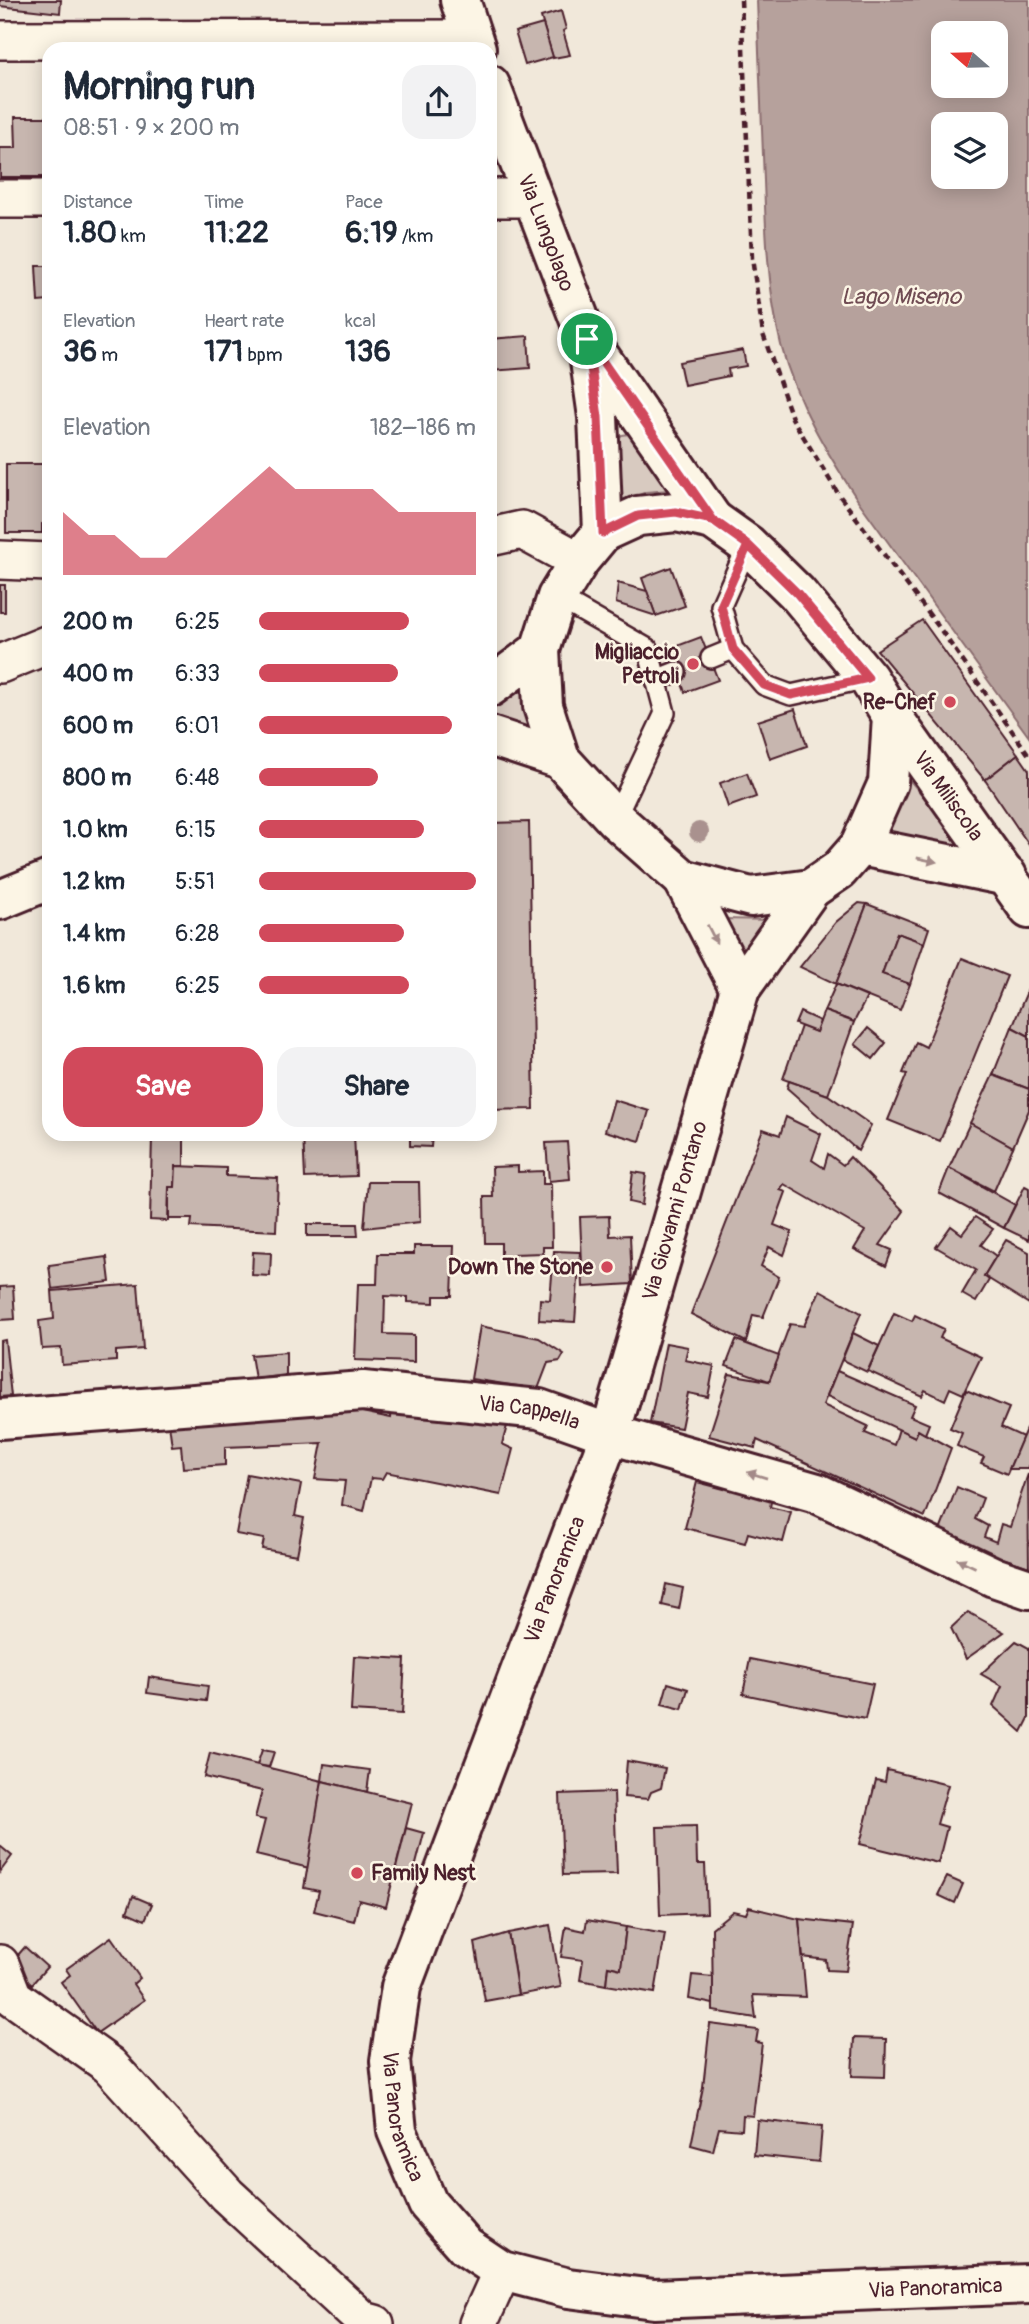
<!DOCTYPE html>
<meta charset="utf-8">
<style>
:root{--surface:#fff;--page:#f2f2f3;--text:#1f2937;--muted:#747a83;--accent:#d1495b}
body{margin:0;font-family:Pangolin,sans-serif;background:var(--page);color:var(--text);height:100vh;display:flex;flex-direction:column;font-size:26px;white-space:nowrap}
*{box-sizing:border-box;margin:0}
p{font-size:23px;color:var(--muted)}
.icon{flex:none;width:38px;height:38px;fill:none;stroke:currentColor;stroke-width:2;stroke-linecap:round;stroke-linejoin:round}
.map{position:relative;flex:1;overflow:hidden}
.side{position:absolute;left:42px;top:42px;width:455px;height:1099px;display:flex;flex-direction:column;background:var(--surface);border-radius:21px;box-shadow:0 4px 18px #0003}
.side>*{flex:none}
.needle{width:46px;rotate:290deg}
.tools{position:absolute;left:931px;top:21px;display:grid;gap:14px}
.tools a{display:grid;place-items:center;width:77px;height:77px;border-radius:14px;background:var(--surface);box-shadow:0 4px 18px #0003;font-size:35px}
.pin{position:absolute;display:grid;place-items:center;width:60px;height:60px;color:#fff;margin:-30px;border:4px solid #fff;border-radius:50%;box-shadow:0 2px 7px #0007}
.round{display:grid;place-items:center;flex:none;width:74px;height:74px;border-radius:21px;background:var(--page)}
.headline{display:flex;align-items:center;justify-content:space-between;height:119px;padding:0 21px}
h1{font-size:38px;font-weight:700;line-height:52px}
.figures{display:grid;grid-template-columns:repeat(3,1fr);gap:10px;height:119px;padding:7px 21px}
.figures div{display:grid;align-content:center}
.figures b{font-size:30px;font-weight:700}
.figures small{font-size:19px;font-weight:400}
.figures p{font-size:19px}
.chart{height:196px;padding:14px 21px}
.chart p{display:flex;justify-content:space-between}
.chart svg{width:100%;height:126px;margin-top:7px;fill:var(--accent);opacity:.7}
.primary-button{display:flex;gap:14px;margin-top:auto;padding:14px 21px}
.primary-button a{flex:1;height:80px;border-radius:21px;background:var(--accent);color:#fff;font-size:28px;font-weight:700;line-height:80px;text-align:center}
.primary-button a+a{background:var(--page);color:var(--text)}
ul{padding:0 21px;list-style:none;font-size:23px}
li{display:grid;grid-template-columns:112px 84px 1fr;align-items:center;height:52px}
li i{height:18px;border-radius:9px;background:var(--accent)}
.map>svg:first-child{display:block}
.green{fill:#d8cac0;stroke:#917476;stroke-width:2}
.water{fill:#b6a19c;stroke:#8b6d6f;stroke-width:2;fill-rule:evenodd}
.building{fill:#c7b6af;stroke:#4a1f2b;stroke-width:2}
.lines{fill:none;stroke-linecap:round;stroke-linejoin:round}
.lane-casing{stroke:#4a1f2b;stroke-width:24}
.street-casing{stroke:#4a1f2b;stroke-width:42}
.secondary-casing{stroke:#4a1f2b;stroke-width:44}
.path{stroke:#4a1f2b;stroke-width:4.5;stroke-dasharray:7 5;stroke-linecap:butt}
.lane{stroke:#fcf5e5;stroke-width:19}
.street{stroke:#fcf5e5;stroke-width:37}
.secondary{stroke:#fcf5e5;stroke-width:38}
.tree{fill:#a9918e}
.oneway{fill:#a38a88}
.route-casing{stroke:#fff;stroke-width:14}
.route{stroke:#d1495b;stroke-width:9}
.poi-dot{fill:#d1495b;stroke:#fcf5e5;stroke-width:2.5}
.labels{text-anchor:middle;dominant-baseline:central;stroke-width:5;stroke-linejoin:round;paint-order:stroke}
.street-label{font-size:21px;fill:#4a1f2b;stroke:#fcf5e5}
.poi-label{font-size:21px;font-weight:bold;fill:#4a1f2b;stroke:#fcf5e5;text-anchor:end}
.water-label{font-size:23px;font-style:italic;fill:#704c53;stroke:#fcf5e5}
</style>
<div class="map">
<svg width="1029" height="2324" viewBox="0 0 1029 2324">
<rect width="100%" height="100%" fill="#f1e8da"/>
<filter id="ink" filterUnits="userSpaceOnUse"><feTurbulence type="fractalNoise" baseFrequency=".0143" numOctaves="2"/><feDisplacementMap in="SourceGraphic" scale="14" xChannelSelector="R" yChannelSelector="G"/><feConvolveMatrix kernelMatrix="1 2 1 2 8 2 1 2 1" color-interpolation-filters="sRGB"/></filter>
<g filter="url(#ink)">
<g class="green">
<polygon points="629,434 669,490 646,492 614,506 616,440 622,435"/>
<polygon points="521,682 526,719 530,729 490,716 490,707"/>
<polygon points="907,777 968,849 884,835"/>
<polygon points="722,919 774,920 739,968"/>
</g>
<path class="water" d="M757,0H1029V737L859,502C827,453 796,402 781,345C768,291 766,236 764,181C762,121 759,60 757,0ZM943,33H996V86H943ZM943,124H996V177H943Z"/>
<g class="building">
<polygon points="0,0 61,0 60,13 0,6"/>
<polygon points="561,11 566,29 563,31 570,55 553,58 541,17"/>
<polygon points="543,24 553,57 525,65 515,32"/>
<polygon points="15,117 49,117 49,177 0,177 0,148 16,148"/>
<polygon points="48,245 49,245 49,306 49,301 38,302 36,266 49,266"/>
<polygon points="528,336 530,368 490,371 490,339"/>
<polygon points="743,350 746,366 728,369 729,376 684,385 679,362"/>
<polygon points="6,464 49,464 49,524 42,524 42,533 6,533"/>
<polygon points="671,567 685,606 656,616 642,578"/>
<polygon points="618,583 647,591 656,616 616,603"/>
<rect x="0" y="585" width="5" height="27"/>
<polygon points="922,620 1018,754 985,780 877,650"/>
<polygon points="701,637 718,680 685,692 669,649"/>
<polygon points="795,709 807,746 770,759 758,721"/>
<polygon points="1018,754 1029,770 1029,845 985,780"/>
<polygon points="747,773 756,797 728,807 720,783"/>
<polygon points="529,822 534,1109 490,1110 490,823"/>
<polygon points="859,903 867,904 836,984 800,967 836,922"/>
<polygon points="867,904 929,928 924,943 897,933 882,974 910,984 900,1010 836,984"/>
<polygon points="897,933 924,943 910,984 882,974"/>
<polygon points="962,958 1007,976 940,1141 888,1120 907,1074 903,1073 916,1042 926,1047"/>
<polygon points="836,984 867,997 854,1022 824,1011"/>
<polygon points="1029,987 1029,1036 1012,1027"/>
<polygon points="824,1011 854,1022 828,1095 783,1079 801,1026 816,1032"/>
<polygon points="800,1012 820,1021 816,1032 795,1024"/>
<polygon points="1012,1027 1029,1036 1029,1089 993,1075"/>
<polygon points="868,1028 886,1043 873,1059 855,1044"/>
<polygon points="993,1075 1029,1089 1029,1110 1013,1147 970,1123"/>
<polygon points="789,1081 828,1095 871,1125 858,1151 787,1088"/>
<polygon points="614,1100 649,1111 640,1141 605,1131"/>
<polygon points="786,1117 821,1134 812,1160 824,1168 828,1154 843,1165 850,1157 904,1211 880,1245 892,1250 886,1266 854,1249 865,1231 784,1184 780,1190 786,1192 774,1225 792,1232 784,1255 769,1247 761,1266 779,1277 763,1317 753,1315 746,1342 691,1314 763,1129 780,1135"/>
<polygon points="970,1123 1013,1147 994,1191 949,1168"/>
<polygon points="303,1134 354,1134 356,1176 305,1178"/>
<polygon points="410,1134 432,1134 431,1147 410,1146"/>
<polygon points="152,1136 184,1137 184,1166 176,1166 175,1187 169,1187 168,1221 150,1220"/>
<polygon points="567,1142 570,1179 549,1181 546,1143"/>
<polygon points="176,1166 226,1168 226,1176 278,1178 276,1231 191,1227 192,1219 169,1219 169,1187 175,1187"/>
<polygon points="518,1166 518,1172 543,1171 543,1184 551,1184 552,1247 543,1247 543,1253 514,1254 514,1260 501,1261 501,1243 485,1243 484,1197 493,1197 492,1167"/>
<polygon points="949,1168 1015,1205 1004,1228 939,1193"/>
<polygon points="633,1172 646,1174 642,1205 629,1202"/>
<polygon points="368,1182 419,1182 420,1222 364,1228"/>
<polygon points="1025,1186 1029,1188 1029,1240 1004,1228"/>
<polygon points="609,1216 610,1236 630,1235 632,1284 583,1287 580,1217"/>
<polygon points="975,1217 993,1229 981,1245 996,1256 984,1276 989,1280 976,1302 962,1294 976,1270 936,1247 951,1226 962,1234"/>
<polygon points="307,1224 357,1224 358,1236 307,1236"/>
<polygon points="1006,1240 1029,1252 1029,1304 984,1276"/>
<polygon points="414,1246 454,1246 452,1296 434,1296 434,1303 408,1302 408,1297 385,1296 384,1334 414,1335 414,1362 355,1360 358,1284 377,1284 378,1254 414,1254"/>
<polygon points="554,1251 580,1252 575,1322 539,1320 540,1299 550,1300"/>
<polygon points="253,1252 271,1253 270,1276 252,1275"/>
<polygon points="107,1257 110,1282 52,1289 49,1265"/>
<polygon points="138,1284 143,1349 116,1351 116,1361 62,1365 61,1348 42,1349 39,1321 54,1319 52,1291"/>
<polygon points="13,1286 15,1319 0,1320 0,1287"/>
<polygon points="820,1290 861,1313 823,1405 868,1426 865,1433 894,1445 899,1429 915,1437 918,1430 951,1448 925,1517 757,1440 755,1448 709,1436 729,1374 769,1381 790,1324 804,1326"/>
<polygon points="894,1313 912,1321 915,1315 944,1329 940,1338 981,1357 963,1394 950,1388 945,1400 925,1390 922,1396 868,1371"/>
<polygon points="480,1326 539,1338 564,1354 560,1361 548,1363 538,1389 471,1379"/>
<polygon points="853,1333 879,1346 867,1372 842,1360"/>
<polygon points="5,1340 11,1396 0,1397 0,1341"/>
<polygon points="736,1340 779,1356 769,1381 726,1366"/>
<polygon points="666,1343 688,1347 685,1360 714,1366 708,1397 688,1393 681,1428 650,1423"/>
<polygon points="286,1352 286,1375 255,1379 251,1355"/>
<polygon points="837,1371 915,1405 910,1416 929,1424 925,1434 918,1430 915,1437 827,1396"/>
<polygon points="966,1390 1009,1408 1001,1427 1023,1437 1007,1474 981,1463 984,1457 957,1446 962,1433 950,1428"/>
<polygon points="338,1407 391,1418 392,1410 454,1413 507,1426 502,1444 513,1449 501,1495 386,1472 382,1479 371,1478 364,1511 342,1505 345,1481 315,1479 322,1443 225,1447 225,1465 183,1468 181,1445 172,1446 168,1417"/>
<polygon points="1026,1429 1029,1429 1029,1469 1009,1469"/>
<polygon points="247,1474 301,1484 295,1516 304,1518 297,1555 262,1549 264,1539 236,1534"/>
<polygon points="1028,1474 1029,1567 938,1536 957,1487 983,1498 975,1519 988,1526 984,1537 996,1542 1001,1524 1010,1527"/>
<polygon points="697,1482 724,1489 725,1484 772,1497 770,1507 791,1512 783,1542 748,1533 745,1543 685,1528"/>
<polygon points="666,1584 683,1588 679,1609 662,1605"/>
<polygon points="968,1612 1004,1632 966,1659 951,1628"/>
<polygon points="1016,1641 1029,1648 1029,1718 1022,1732 993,1706 1002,1686 981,1674"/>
<polygon points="354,1656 405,1659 402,1714 351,1711"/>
<polygon points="750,1659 873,1684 865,1719 743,1694"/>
<polygon points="149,1677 208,1686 206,1701 147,1693"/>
<polygon points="668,1683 688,1689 682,1709 662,1704"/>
<polygon points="262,1750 274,1752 269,1767 257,1765"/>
<polygon points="210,1753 322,1781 309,1868 256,1855 265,1820 255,1818 262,1791 204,1777"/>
<polygon points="627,1761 665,1768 661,1788 651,1792 648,1799 624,1797"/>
<polygon points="324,1764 370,1770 367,1792 322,1781"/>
<polygon points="887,1770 948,1785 937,1824 947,1827 938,1863 860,1844 876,1780 885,1782"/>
<polygon points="322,1781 412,1803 386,1907 359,1900 354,1921 314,1911 319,1891 304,1888"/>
<polygon points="614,1792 617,1874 563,1875 560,1794"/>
<polygon points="696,1826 697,1864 705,1864 707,1913 660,1915 657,1827"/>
<polygon points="406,1828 424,1833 413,1876 395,1872"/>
<polygon points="0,1846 12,1856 0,1872"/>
<polygon points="947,1877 963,1884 955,1903 938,1895"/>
<polygon points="133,1896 152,1904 145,1920 127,1912"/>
<polygon points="749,1907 799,1919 806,1997 753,1995 756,2018 713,2011 712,1928 733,1911 746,1914"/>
<polygon points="799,1919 853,1925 846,1971 827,1970 826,1960 803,1957"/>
<polygon points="587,1920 626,1927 621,1969 608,1966 606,1985 580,1980 583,1960 561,1957 566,1927 585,1931"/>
<polygon points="550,1925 561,1987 518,1995 508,1933"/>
<polygon points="626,1927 665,1934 655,1993 606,1985 608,1966 621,1969"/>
<polygon points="508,1933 518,1995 485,2001 475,1943"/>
<polygon points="111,1937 140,1978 133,1984 144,2000 97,2033 61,1982 70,1975 66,1969"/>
<polygon points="25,1947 47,1967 32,1984 10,1964"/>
<polygon points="692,1975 713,1977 713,2004 689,1999"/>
<polygon points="710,2024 758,2030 756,2042 762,2043 753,2116 743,2115 742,2130 719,2128 713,2151 691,2145 703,2087"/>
<polygon points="854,2038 886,2039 885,2077 852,2076"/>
<polygon points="757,2120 822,2127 819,2162 754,2155"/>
</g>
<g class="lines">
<defs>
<g id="lane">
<polyline points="748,545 721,606 733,649 764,685 791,695 868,678"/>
<polyline points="557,597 648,649 665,713 615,819"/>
<polyline points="711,658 733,649"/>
<polyline points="656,680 676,672"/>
</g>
<g id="street">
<polyline points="0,40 472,39"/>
<polyline points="490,198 533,198"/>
<polyline points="0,199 49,199"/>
<polyline points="490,537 522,530 579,561"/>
<polyline points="0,560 49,562"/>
<polyline points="0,664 49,644"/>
<polyline points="0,1964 13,1997 109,2065 227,2195 364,2321 375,2324"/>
<polyline points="478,2324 502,2271"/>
</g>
<g id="secondary">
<polyline points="460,0 476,49"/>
<path id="s1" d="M490,85L587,339L598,417L603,532"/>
<polyline points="591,344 713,520"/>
<polygon points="676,512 713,520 748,545 797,593 868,678 892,716 888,783 860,846 839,870 811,889 751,897 683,879 615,819 560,759 543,706 540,650 557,597 579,561 603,532 638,516"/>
<polyline points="490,687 540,650"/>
<path id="s2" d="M892,716L1029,909"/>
<polyline points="490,736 560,759"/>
<polyline points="860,846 1007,876"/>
<polyline points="683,879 740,989"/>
<path id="s3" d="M811,889L740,989L610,1434L401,1987L390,2061L397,2131L428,2204L466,2247L502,2271L568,2288L654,2299L1029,2284"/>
<polyline points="0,900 49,880"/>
<path id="s4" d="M0,1419L363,1391L539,1409L610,1434L817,1493L994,1577L1029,1589"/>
</g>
</defs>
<use href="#lane" class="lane-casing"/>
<use href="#street" class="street-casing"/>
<use href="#secondary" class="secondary-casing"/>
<polyline class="path" points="741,0 752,258 763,334 792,418 839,495 938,626 1029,755"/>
<use href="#lane" class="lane"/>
<use href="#street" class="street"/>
<use href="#secondary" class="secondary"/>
</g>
<circle class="tree" cx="699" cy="832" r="10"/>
<defs><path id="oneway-solid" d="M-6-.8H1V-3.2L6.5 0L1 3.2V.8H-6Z" transform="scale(1.75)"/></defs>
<g class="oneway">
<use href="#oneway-solid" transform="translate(927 860) rotate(12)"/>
<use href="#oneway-solid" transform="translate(712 934) rotate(63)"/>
<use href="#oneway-solid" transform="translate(757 1475) rotate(-163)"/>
<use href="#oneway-solid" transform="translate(966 1563) rotate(-155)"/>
</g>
</g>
<g class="lines" filter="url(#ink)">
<defs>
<polyline id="route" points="587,339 713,520 748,545 797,593 868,678 791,695 764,685 733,649 721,606 748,545 713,520 676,512 638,516 603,533 598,417 587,339"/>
</defs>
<use href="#route" class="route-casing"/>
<use href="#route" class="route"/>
</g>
<g class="poi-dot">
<circle cx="693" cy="664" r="7"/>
<circle cx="950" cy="702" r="7"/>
<circle cx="607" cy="1267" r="7"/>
<circle cx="357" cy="1873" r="7"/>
</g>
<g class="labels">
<g class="street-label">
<text stroke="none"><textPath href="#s1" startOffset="158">Via Lungolago</textPath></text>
<text stroke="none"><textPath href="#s2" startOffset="98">Via Miliscola</textPath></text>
<text transform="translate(675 1211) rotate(-74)">Via Giovanni Pontano</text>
<text stroke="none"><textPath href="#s4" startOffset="532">Via Cappella</textPath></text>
<text transform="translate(555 1580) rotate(-69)">Via Panoramica</text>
<text stroke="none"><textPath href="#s3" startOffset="1309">Via Panoramica</textPath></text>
<text stroke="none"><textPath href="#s3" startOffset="1939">Via Panoramica</textPath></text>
</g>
<g class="poi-label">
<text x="679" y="652">Migliaccio<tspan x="679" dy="24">Petroli</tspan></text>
<text x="936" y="702">Re-Chef</text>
<text x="593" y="1267">Down The Stone</text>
<text x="371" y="1873" text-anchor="start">Family Nest</text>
</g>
<g class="water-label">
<text x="901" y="296">Lago Miseno</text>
</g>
</g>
</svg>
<div class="tools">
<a><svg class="needle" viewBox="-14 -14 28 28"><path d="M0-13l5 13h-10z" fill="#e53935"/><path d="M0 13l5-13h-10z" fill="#747a83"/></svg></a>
<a><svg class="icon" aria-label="layers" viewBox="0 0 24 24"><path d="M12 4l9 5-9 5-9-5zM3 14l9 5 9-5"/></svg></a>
</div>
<div class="pin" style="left:587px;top:339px;background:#1e9e55"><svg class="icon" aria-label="arrive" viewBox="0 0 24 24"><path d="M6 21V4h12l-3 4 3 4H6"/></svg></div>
<section class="side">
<div class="headline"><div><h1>Morning run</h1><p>08:51 · 9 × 200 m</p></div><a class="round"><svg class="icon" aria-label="share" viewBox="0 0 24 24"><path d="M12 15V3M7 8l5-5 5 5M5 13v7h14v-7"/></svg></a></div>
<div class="figures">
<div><p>Distance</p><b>1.80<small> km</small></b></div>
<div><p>Time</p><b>11:22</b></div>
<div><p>Pace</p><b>6:19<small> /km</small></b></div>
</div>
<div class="figures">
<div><p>Elevation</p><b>36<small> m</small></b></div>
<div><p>Heart rate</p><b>171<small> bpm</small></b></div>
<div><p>kcal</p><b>136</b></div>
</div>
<div class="chart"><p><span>Elevation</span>182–186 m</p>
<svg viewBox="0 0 160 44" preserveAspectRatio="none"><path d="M0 44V22L10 30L20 30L30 38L40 38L50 30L60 22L70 14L80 6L90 14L100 14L110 14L120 14L130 22L140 22L150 22L160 22V44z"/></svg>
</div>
<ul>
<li><b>200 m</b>6:25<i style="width:69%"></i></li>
<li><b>400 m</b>6:33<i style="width:64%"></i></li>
<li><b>600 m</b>6:01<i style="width:89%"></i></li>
<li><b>800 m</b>6:48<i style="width:55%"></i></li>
<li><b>1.0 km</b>6:15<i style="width:76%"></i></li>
<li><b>1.2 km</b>5:51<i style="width:100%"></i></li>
<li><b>1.4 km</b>6:28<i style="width:67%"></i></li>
<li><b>1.6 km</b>6:25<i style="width:69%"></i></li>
</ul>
<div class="primary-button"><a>Save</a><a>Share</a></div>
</section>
</div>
